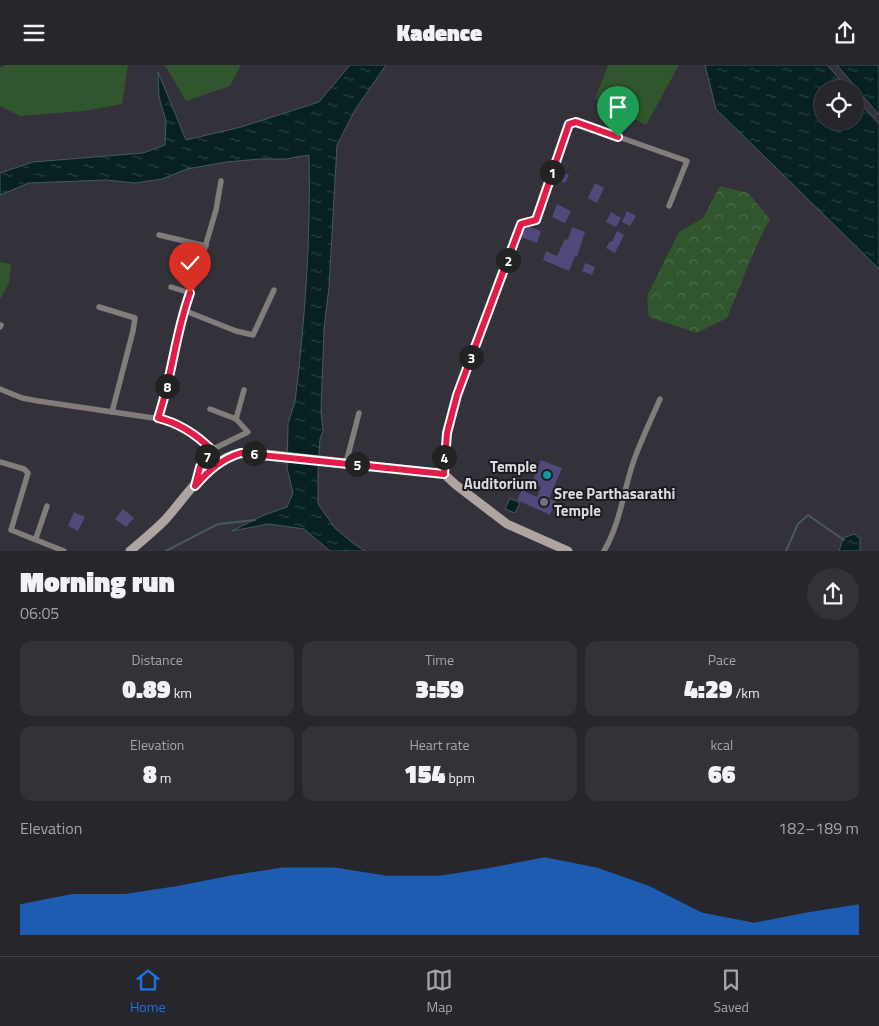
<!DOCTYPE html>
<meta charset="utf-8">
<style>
:root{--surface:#26262c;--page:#323238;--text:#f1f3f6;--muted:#a4a5a9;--line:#424348;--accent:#1a73e8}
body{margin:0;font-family:"Titillium Web",sans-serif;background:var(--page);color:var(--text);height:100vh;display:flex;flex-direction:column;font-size:19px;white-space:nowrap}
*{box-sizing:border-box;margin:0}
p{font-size:16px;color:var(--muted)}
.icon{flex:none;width:28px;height:28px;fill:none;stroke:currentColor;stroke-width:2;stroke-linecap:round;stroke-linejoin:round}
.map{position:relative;height:486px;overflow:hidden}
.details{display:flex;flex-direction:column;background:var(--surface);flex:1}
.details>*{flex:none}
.buttons{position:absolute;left:814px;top:15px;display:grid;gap:10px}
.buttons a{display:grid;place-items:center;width:50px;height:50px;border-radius:50%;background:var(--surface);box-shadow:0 1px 4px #0004,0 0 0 1px var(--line);font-size:25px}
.pin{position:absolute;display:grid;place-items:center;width:42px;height:42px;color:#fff;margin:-51px -21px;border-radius:50% 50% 50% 0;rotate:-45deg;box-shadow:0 0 5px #0007}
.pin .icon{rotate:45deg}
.km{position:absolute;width:25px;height:25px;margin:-12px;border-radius:50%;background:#222;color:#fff;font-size:14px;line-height:25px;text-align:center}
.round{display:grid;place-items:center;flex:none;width:52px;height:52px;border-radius:26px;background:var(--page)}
.summary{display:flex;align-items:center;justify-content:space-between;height:85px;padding:0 20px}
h1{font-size:28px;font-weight:800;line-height:38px}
.figures{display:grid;grid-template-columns:repeat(3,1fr);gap:8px;height:85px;padding:5px 20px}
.figures div{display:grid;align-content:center;border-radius:12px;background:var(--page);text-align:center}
.figures b{font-size:25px;font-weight:800}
.figures small{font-size:14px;font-weight:400}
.figures p{font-size:14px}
.chart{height:140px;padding:10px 20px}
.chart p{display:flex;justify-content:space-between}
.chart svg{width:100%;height:90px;margin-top:5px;fill:var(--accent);opacity:.7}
header{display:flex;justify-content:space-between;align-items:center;height:65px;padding:0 20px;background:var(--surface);font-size:22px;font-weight:800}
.tab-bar{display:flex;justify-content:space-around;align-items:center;height:70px;border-top:1px solid var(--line);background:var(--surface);font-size:14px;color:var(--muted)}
.tab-bar a{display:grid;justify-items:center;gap:2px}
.tab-bar .current{color:var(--accent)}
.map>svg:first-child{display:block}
.grass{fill:#31552d}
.forest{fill:url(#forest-crowns)}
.water{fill:url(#water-ripples);stroke:#47595c}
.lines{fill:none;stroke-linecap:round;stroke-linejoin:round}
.stream{stroke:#47595c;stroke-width:2}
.building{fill:#514979}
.street{stroke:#827c7b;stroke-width:5.5}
.secondary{stroke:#aea5a3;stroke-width:9}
.route-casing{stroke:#fff;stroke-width:10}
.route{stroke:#e11d48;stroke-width:6}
.culture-dot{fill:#0f9aa8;stroke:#1b1b1f;stroke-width:2}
.worship-dot{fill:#6b7280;stroke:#1b1b1f;stroke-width:2}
.labels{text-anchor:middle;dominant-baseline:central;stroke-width:4;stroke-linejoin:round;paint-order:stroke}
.poi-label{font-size:15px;font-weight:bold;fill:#dcdce2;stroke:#1b1b1f;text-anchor:end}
</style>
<header><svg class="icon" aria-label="menu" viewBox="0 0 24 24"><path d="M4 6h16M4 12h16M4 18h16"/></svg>Kadence<svg class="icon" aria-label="share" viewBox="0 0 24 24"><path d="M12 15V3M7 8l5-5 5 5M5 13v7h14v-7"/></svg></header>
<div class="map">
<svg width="879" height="486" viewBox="0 0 879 486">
<defs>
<pattern id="forest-crowns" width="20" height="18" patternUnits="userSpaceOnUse" patternTransform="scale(1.25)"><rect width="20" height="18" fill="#31552d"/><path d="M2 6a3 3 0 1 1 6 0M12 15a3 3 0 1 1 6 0" fill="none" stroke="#4e6d4b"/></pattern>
<pattern id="water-ripples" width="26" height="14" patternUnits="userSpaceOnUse" patternTransform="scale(1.25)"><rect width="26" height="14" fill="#072123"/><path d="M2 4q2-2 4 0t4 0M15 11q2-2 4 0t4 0" fill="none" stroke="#2b4143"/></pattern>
</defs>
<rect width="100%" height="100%" fill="#33323b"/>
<g class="grass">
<polygon points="5,0 128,0 122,39 84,46 20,51 0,41 0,3"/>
<polygon points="165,0 241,0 230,21 186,36"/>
<polygon points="608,0 679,0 646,60 595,34"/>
<polygon points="0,197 11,199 9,218 0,235"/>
</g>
<polygon class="forest" points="720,121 748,128 770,154 755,184 727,253 697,268 649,252 647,231 679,167 703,153"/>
<g class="water">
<path d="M350,0H386L355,45L337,80L329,222L324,263L321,346L323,366L320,374L318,405V439L335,463L354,479L365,486H330L304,464L269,459L232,466L264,450L287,442L293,428L287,403L288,358L295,337C305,255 311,172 309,90L286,94H260L226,97L187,104L162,114L135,118L106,115L29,118L0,130V108L33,97L143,88L165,80L166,56L159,32L158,7L186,75L241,62L319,37Z"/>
<polygon points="705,0 827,0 848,24 822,24 822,56 855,56 855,32 879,59 879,204 716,44"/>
<polygon points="837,0 879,0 879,50"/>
<polygon points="510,433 520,438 515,448 505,444"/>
<polygon points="854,469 860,473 860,486 839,486 843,473"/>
</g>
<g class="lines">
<g class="stream">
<polyline points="166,486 218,459 255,455"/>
<polyline points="786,486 798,459 808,450 844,475"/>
</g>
</g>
<g class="building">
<polygon points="558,105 569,110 565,118 555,114"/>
<polygon points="595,118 604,123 597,138 588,133"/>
<polygon points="557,139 571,146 565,158 552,152"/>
<polygon points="627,146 636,151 630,161 622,157"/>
<polygon points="611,147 621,153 616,162 606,157"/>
<polygon points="530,162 541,166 537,178 521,172 525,163"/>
<polygon points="572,162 585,167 577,192 575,191 569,206 543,195 546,186 557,191 565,174 568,175"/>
<polygon points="617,166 624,170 615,188 606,183 610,176 612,177"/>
<polygon points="585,198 595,202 592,210 582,206"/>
<polygon points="541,395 562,403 549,434 556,436 550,450 517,435 522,425 537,432 541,422 532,418"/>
<polygon points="123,444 134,453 126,462 115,454"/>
<polygon points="74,447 85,452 78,466 68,461"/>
</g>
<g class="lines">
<g class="street">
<polyline points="159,170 206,181"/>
<polyline points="171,222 190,228"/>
<polyline points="99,242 135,253 133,266 112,347"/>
<polyline points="183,245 236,266 253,270 274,225"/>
<polyline points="0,262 1,260"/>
<polyline points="0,324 22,333 38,336 167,355 184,363 201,375 211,385 200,402 195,417"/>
<polyline points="210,344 236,354 248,367 211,385"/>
<polyline points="158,353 170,309 178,264 200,199 216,145 221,116"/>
<polyline points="236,354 244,325"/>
<polyline points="0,397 24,404 28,408 11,465 64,486"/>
<polyline points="346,398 359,348"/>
<path d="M444,409C443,327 497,238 521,159L536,155L569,59L576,57L687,96L669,141"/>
<polyline points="36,473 47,441"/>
<path d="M604,486C620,459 623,428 633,398C640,377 651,355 660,334"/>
</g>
<path class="secondary" d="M130,486C142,476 154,466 165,455C187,431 211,389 247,387L444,409L456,420L507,459L568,486"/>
</g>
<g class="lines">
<defs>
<path id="route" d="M190,228C175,269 172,312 158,353C179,358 197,370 212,385L200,402L195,421C208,406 221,394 241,388L444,409L447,368L457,330L521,159L536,155L569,59L576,57L618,72"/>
</defs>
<use href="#route" class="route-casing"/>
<use href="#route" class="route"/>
</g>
<circle class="culture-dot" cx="547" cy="410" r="5"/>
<circle class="worship-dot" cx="544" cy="437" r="5"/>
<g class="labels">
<g class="poi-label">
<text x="537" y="401">Temple<tspan x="537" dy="17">Auditorium</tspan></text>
<text x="554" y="428" text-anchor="start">Sree Parthasarathi<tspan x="554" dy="17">Temple</tspan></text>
</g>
</g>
</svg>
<div class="buttons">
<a><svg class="icon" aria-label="locate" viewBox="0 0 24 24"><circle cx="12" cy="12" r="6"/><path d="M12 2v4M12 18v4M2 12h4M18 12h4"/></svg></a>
</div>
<div class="pin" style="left:618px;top:72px;background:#1e9e55"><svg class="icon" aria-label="arrive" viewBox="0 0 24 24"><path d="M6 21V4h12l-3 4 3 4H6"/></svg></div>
<div class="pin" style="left:190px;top:228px;background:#d93025"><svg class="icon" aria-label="check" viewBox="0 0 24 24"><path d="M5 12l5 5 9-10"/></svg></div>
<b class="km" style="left:552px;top:107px">1</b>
<b class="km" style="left:508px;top:195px">2</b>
<b class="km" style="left:471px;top:292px">3</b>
<b class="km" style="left:444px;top:392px">4</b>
<b class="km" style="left:357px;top:399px">5</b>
<b class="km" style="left:254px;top:388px">6</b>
<b class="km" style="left:207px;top:391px">7</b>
<b class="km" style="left:167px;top:321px">8</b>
</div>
<section class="details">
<div class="summary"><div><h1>Morning run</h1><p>06:05</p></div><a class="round"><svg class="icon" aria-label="share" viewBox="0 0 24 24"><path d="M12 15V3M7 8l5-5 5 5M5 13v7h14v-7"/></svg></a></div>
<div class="figures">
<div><p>Distance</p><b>0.89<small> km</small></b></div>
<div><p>Time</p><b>3:59</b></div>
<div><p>Pace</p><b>4:29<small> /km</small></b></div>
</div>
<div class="figures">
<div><p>Elevation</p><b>8<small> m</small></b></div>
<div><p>Heart rate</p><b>154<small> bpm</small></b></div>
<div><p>kcal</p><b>66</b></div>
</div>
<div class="chart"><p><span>Elevation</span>182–189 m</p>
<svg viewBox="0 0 160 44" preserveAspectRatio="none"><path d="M0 44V29L10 24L20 24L30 20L40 15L50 11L60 11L70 15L80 15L90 11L100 6L110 11L120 20L130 33L140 38L150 33L160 29V44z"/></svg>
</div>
</section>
<nav class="tab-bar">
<a class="current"><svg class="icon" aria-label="home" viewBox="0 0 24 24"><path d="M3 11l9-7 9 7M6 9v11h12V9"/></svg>Home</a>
<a><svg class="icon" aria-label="map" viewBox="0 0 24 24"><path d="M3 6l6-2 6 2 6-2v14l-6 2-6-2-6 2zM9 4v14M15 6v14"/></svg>Map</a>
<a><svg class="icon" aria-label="saved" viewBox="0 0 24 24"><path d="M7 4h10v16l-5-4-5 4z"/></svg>Saved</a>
</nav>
